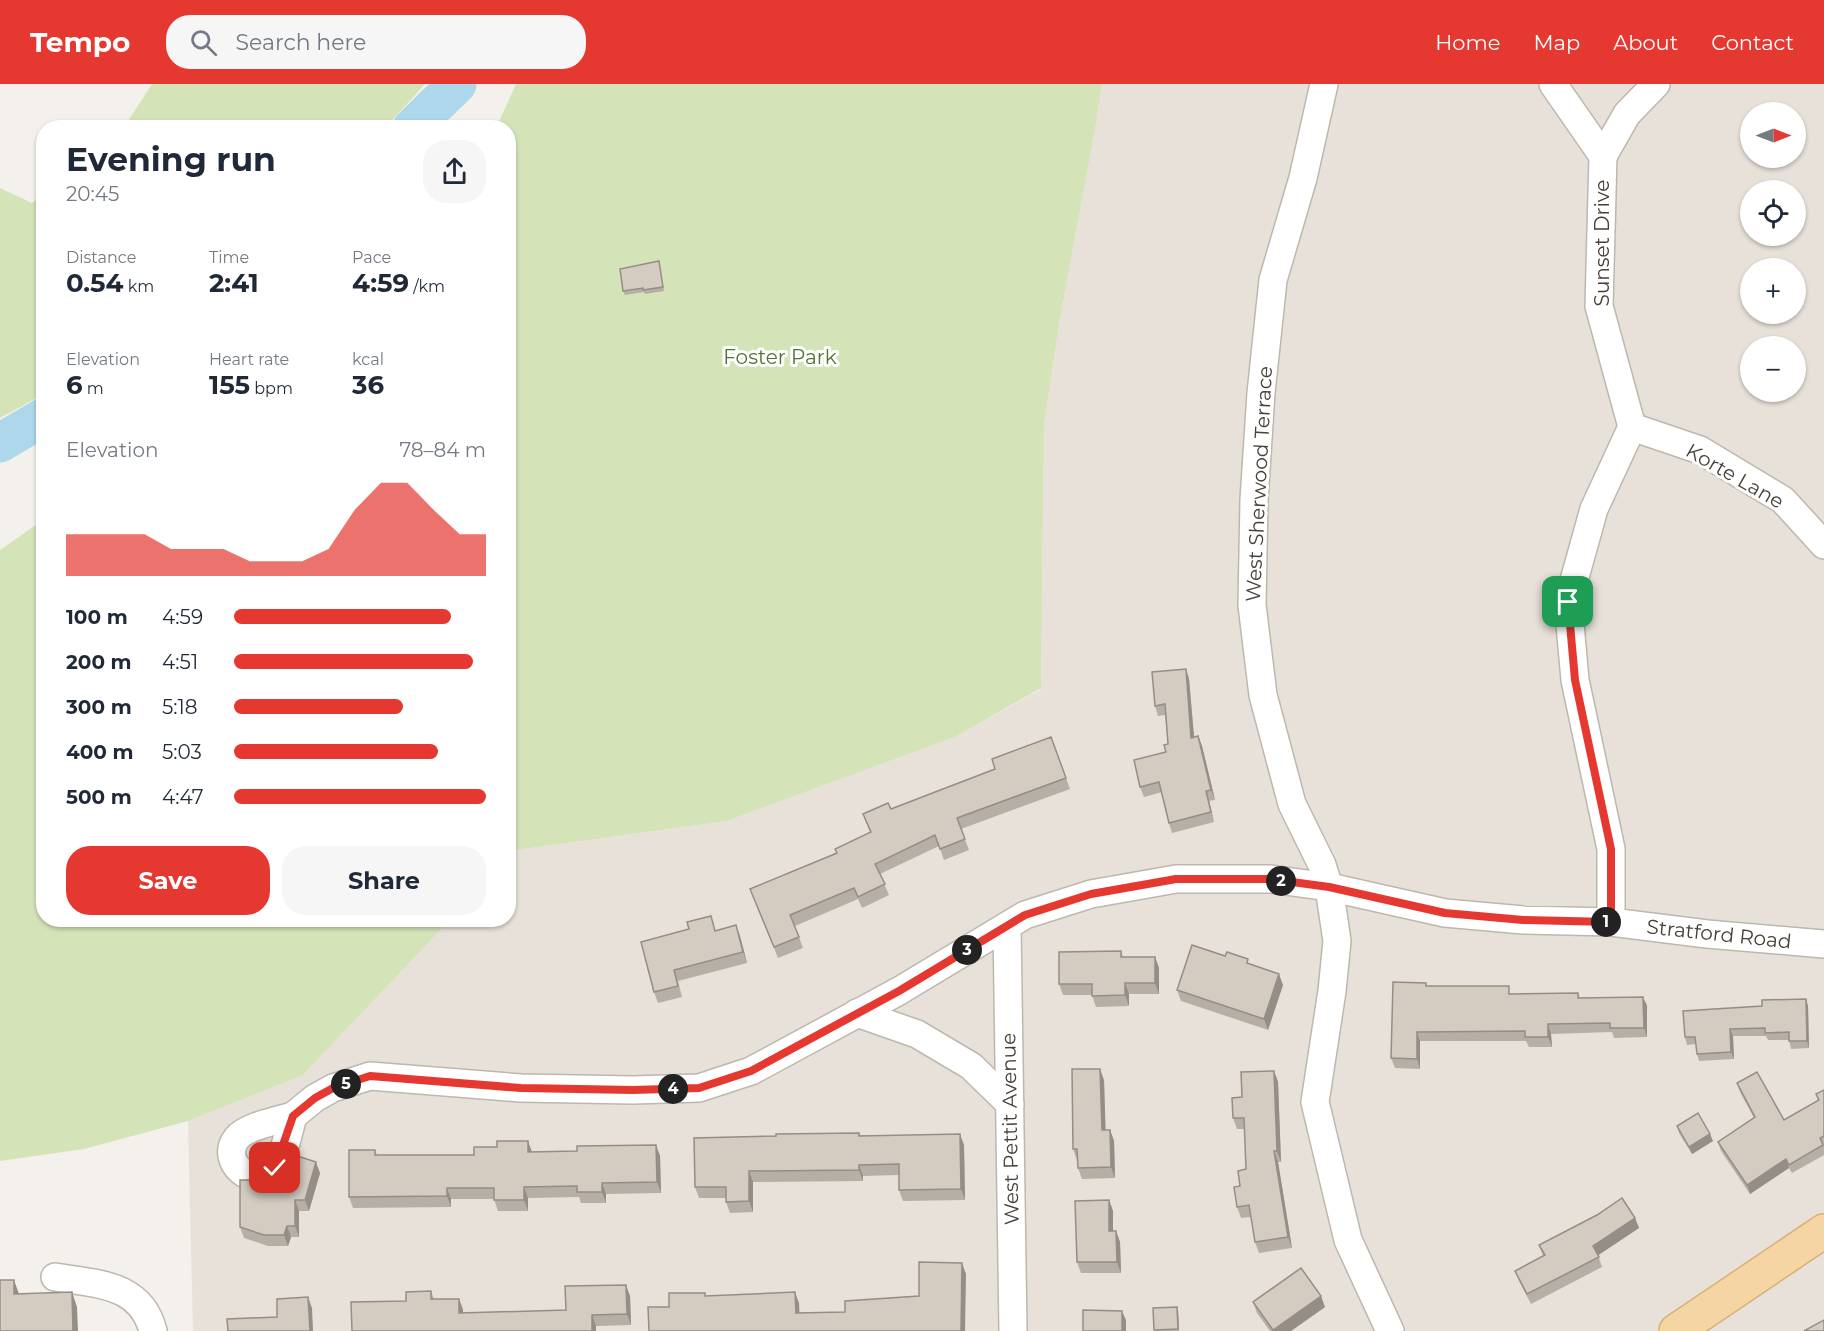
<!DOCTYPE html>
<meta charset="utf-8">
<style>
:root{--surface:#fff;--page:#f6f6f7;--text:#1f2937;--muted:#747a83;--accent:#e53830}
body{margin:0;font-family:Montserrat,sans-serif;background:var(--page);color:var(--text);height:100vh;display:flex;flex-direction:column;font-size:22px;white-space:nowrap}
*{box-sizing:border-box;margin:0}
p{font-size:20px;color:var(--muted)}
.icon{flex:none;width:33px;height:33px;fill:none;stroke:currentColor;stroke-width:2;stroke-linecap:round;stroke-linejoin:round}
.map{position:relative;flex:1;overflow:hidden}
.panel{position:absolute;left:36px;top:36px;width:480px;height:807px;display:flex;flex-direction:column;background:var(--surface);border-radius:24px;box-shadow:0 2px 4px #0004}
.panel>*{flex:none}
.needle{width:39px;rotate:90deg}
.buttons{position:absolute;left:1740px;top:18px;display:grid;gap:12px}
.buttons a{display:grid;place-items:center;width:66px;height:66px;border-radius:50%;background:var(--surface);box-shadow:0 2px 4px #0004;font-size:30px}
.pin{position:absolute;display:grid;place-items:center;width:51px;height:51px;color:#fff;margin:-26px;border-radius:12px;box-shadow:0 3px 9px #0006}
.km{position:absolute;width:30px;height:30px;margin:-15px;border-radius:50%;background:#222;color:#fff;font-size:16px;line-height:30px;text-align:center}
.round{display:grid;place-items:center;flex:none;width:63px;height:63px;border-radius:24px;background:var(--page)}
.headline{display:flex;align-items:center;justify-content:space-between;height:102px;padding:0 30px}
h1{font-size:33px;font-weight:700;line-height:45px}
.metrics{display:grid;grid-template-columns:repeat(3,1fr);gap:9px;height:102px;padding:6px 30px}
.metrics div{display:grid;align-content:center}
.metrics b{font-size:26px;font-weight:700}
.metrics small{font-size:16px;font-weight:400}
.metrics p{font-size:16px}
.chart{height:168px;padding:12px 30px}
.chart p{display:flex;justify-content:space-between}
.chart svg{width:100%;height:108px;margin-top:6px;fill:var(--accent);opacity:.7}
.action{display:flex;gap:12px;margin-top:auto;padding:12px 30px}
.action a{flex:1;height:69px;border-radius:24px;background:var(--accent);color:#fff;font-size:24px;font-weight:700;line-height:69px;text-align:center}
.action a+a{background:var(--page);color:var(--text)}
ul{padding:0 30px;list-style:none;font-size:20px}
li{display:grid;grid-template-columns:96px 72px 1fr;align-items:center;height:45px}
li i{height:15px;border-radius:8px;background:var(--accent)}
header{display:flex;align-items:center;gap:36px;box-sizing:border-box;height:84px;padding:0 30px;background:var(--accent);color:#fff}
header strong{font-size:28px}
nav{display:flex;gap:33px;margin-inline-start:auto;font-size:21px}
.search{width:420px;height:54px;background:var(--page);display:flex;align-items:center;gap:15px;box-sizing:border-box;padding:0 21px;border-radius:24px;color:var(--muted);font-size:22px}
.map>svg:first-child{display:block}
.residential{fill:#e7e1d9;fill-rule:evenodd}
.green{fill:#d4e4b8}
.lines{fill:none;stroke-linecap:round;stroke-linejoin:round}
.river{stroke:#add7ea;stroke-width:39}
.minor-casing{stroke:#beb7ae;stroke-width:30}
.major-casing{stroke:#d9b073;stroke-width:36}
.minor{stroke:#fff;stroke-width:27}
.major{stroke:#f5d5a3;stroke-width:33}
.wall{fill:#b6afa6}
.shaded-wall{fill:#948e87}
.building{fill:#d4cbc1;stroke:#948e87;stroke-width:1.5}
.route-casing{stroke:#fff;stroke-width:12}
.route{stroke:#e53830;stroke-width:8}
.labels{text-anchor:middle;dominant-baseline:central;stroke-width:6;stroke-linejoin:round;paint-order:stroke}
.street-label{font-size:20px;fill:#474039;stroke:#fff}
.park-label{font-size:20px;fill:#517431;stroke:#fff}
</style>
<header>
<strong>Tempo</strong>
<div class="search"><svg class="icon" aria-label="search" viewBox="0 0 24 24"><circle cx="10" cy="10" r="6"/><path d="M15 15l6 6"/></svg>Search here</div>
<nav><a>Home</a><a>Map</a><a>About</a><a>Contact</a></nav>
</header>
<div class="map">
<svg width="1824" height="1247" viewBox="0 0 1824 1247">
<rect width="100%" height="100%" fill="#f4f0eb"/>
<path class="residential" d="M1102,0H1824V1247H193L188,1037L302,992L450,836H508L509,774L516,766L727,737L955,653L1041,605L1044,340L1060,235L1096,40ZM1750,28H1796V74H1750ZM1750,106H1796V152H1750ZM1750,184H1796V230H1750ZM1750,262H1796V308H1750Z"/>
<g class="green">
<polygon points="152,0 425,0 386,43 124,43"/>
<polygon points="516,0 1102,0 1096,40 1060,235 1044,340 1041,604 955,653 727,737 516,766 509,774 508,44 496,44"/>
<polygon points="0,104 32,119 43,110 44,310 0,334"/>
<polygon points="43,436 44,836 450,836 302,992 188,1037 84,1065 0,1077 0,466"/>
</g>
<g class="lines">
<g class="river">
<polyline points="412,44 457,0"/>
<polyline points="0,359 44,333"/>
</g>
<defs>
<g id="minor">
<polyline points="1324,0 1303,94 1273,196 1261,309 1254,416 1252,521 1263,611 1292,720 1322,781 1329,803 1337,857 1332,907 1315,1018 1348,1156 1390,1247"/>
<polyline points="1553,0 1603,72 1599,222 1632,343 1594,425 1568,518 1575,596 1611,765 1611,838"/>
<polyline points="1603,72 1627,30 1656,0"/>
<polyline points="1632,343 1700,366 1783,416 1824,461"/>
<polyline points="1007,842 1013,1247"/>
<polyline points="857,929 917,950 971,982 1010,1020"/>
<polyline points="293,1032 315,1014 333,1004 370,992 521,1004 633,1006 699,1004 751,987 899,907 1025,831 1091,810 1176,795 1271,795 1329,803 1445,829 1523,836 1611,838 1707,850 1824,860"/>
<path d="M293,1032C289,1046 284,1074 274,1085C254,1108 218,1077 237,1054C245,1043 279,1036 293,1032Z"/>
<path d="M55,1193C96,1200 141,1199 153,1247"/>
</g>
<polyline id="major" points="1676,1247 1824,1147"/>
</defs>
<use href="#minor" class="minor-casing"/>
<use href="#major" class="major-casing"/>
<use href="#minor" class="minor"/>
<use href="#major" class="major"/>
</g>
<g class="wall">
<polygon points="659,177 664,207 645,210 644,208 625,211 623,207"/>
<polygon points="1186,585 1189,595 1194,653 1198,652 1202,662 1215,716 1209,717 1214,738 1172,749 1169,739 1162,708 1144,713 1140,703 1166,668 1168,660 1165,631 1158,632 1155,622"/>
<polygon points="1051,653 1070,705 961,745 969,766 944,776 939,762 880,790 889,811 862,824 858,815 795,842 803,864 778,874 750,805 837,769 870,748 863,730 891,725 995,685"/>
<polygon points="716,846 740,852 747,879 678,897 682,913 658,919 654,908 641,858"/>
<polygon points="1121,867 1123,873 1155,873 1159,884 1159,910 1129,910 1129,922 1096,923 1092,911 1063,911 1059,900"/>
<polygon points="1250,881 1283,901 1268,946 1181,917 1177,906"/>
<polygon points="1427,902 1512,910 1578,909 1580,914 1643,913 1647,922 1647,953 1614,954 1612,948 1551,950 1552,963 1529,963 1526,957 1420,957 1420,985 1395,984 1391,974"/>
<polygon points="1806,915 1808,922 1809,964 1791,965 1789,956 1768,956 1766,952 1733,952 1734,975 1699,977 1697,970 1696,960 1687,961 1685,953 1762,922"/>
<polygon points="1274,987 1278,998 1281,1078 1278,1078 1292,1164 1259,1169 1255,1158 1251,1133 1241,1134 1237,1123 1240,1102 1246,1085 1245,1045 1237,1045 1233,1034 1242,1013"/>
<polygon points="1104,996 1105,1046 1110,1046 1114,1057 1115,1094 1082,1095 1078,1084 1077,1076 1073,1065"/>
<polygon points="1737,999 1784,1036 1818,1017 1816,1010 1824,1006 1824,1071 1792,1089 1789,1084 1750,1110 1721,1067 1718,1058 1754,1034 1740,1008"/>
<polygon points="1677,1042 1713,1057 1692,1070 1679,1049"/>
<polygon points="859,1049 860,1051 964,1061 965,1116 903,1117 899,1106 899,1091 863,1092 863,1097 753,1098 753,1128 730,1129 726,1118 726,1114 699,1114 695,1103 776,1052"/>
<polygon points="656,1061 660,1072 661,1109 606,1110 606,1119 581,1119 579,1113 528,1114 528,1127 498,1127 494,1115 451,1115 451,1123 353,1124 349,1113 375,1066 377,1071 474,1071 532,1068 577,1067"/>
<polygon points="320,1089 309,1127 299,1127 299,1153 291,1153 288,1162 268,1162 244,1154 240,1143"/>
<polygon points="1109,1116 1113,1127 1113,1147 1116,1147 1120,1158 1121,1189 1081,1189 1077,1178"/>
<polygon points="1635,1134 1639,1144 1598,1171 1602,1183 1531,1220 1519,1197 1515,1187 1543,1172 1539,1161"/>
<polygon points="431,1207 434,1215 459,1215 463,1226 463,1229 566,1226 630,1212 631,1241 596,1242 596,1247 352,1247"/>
<polygon points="1253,1218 1325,1223 1291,1247 1270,1247 1257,1229"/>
<polygon points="1178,1226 1179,1247 1154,1247 1154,1246"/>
</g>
<g class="shaded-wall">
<polygon points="1186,585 1189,595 1195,664 1191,654"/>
<polygon points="1198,652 1202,662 1215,716 1211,706"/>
<polygon points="1206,707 1209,717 1214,738 1211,728"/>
<polygon points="736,841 740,852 747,879 743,868"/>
<polygon points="1155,873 1159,884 1159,910 1155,899"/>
<polygon points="1279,890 1283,901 1268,946 1264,935"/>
<polygon points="1125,899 1129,910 1129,922 1125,911"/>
<polygon points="1643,913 1647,922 1647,953 1644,944"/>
<polygon points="1806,915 1808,922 1809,964 1807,957"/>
<polygon points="1548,940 1551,950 1552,963 1548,953"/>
<polygon points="1730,945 1733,952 1734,975 1731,968"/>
<polygon points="1417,948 1420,957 1420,985 1417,975"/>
<polygon points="1100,985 1104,996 1106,1057 1102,1046"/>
<polygon points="1274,987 1278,998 1281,1078 1277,1067"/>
<polygon points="1110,1046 1114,1057 1115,1094 1111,1083"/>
<polygon points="960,1050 964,1061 965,1116 961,1105"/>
<polygon points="1710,1050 1713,1057 1692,1070 1689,1063"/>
<polygon points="528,1057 532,1068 528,1068"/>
<polygon points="656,1061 660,1072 661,1109 657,1098"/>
<polygon points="1274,1067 1278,1078 1292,1164 1288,1153"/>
<polygon points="1786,1075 1789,1084 1750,1110 1747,1101"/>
<polygon points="316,1078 320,1089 309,1127 305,1116"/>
<polygon points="859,1081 863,1092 863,1097 859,1086"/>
<polygon points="749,1087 753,1098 753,1128 749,1117"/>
<polygon points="602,1099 606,1110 606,1119 602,1108"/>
<polygon points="524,1103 528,1114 528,1127 524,1116"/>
<polygon points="447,1104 451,1115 451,1123 447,1112"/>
<polygon points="295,1116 299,1127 299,1153 295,1142"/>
<polygon points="1109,1116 1113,1127 1113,1158 1109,1147"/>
<polygon points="1635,1134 1639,1144 1597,1172 1593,1162"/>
<polygon points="287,1142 291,1153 288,1162 284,1151"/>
<polygon points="1116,1147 1120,1158 1121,1189 1117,1178"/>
<polygon points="962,1179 966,1190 965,1247 961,1247"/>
<polygon points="14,1196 19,1210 14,1210"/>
<polygon points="626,1201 630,1212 631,1241 627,1230"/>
<polygon points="72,1208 77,1223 78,1247 73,1247"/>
<polygon points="795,1208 799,1219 800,1240 796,1229"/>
<polygon points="1321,1212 1325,1223 1291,1247 1273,1247 1273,1246"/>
<polygon points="308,1213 312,1224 313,1247 310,1247"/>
<polygon points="459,1215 463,1226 463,1240 459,1229"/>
<polygon points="1177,1223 1178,1226 1179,1247 1178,1245"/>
<polygon points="1122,1227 1126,1236 1126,1247 1122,1247"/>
<polygon points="592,1231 596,1242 596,1247 592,1247"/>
</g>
<g class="building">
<polygon points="659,177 663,203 643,206 643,204 623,207 620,185"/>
<polygon points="1186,585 1191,654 1198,652 1211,706 1206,707 1211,728 1169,739 1159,698 1140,703 1134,676 1166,668 1164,661 1168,660 1165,620 1155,622 1152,588"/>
<polygon points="1051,653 1066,694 957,734 965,755 940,765 935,751 875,780 885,800 858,813 854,804 790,831 799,853 774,863 750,805 837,769 835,765 871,748 863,730 888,719 891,725 995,685 992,675"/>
<polygon points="711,832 715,847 736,841 743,868 674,886 678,902 654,908 641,858 689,845 687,838"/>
<polygon points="1192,861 1225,872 1227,868 1248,875 1247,879 1279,890 1264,935 1177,906"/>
<polygon points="1121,867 1121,873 1155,873 1155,899 1125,899 1125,911 1092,912 1092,900 1059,900 1059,868"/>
<polygon points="1393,898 1426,899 1426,902 1509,902 1509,910 1578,909 1578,914 1643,913 1644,944 1610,944 1610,939 1548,940 1548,953 1525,953 1525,947 1417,948 1417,975 1391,974"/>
<polygon points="1806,915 1807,957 1789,957 1789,948 1765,949 1765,944 1730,945 1731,968 1697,970 1695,953 1685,953 1683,927 1762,922 1762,916"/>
<polygon points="1072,985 1100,985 1102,1046 1110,1046 1111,1083 1078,1084 1077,1065 1073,1065"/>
<polygon points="1274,987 1277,1067 1274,1067 1288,1153 1255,1158 1249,1121 1237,1123 1234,1103 1240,1102 1238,1087 1246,1085 1244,1034 1233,1034 1232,1014 1242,1013 1241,988"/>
<polygon points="1757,988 1784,1036 1819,1016 1816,1010 1824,1006 1824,1052 1820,1054 1823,1061 1789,1081 1786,1075 1747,1101 1718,1058 1755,1033 1737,999"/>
<polygon points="1698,1029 1710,1050 1689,1063 1677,1042"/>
<polygon points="859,1049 859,1052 960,1050 961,1105 899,1106 899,1080 859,1081 859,1086 749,1087 749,1117 726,1118 726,1103 695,1103 694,1054 776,1052 776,1050"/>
<polygon points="497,1057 528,1057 528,1068 577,1067 577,1062 656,1061 657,1098 602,1099 602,1108 577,1108 577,1102 524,1103 524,1116 494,1116 494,1104 447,1104 447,1112 349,1113 349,1066 375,1066 375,1071 474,1071 474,1063 497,1063"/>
<polygon points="291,1070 316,1078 305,1116 295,1116 295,1142 287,1142 284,1151 264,1151 240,1143 240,1096 277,1096 280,1086"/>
<polygon points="1622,1114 1635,1134 1593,1162 1599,1173 1527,1210 1515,1187 1545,1171 1539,1161 1597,1131"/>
<polygon points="1109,1116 1109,1147 1116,1147 1117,1178 1077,1178 1075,1117"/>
<polygon points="919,1178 962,1179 961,1247 649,1247 648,1223 669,1223 669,1209 705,1209 705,1212 795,1208 796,1229 845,1228 845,1217 919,1212"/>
<polygon points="1301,1184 1321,1212 1273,1246 1253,1218"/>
<polygon points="0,1196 14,1196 14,1210 72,1208 73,1247 0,1247"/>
<polygon points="626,1201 627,1230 592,1231 592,1247 352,1247 351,1218 406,1217 406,1208 431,1207 431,1215 459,1215 459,1229 566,1226 565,1202"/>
<polygon points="308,1213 310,1247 228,1247 227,1235 277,1233 277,1215"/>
<polygon points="1177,1223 1178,1245 1154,1246 1153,1224"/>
<polygon points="1083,1226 1122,1227 1122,1247 1083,1247"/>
<polygon points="1824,1236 1824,1247 1804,1247"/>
</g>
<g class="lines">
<defs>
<polyline id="route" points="275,1084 293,1032 315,1014 333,1004 370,992 521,1004 633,1006 699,1004 751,987 899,907 1025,831 1091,810 1176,795 1270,795 1329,803 1445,829 1523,836 1611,838 1611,765 1575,596 1568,518"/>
</defs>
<use href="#route" class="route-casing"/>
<use href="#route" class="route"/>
</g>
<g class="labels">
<g class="street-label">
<text transform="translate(1602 159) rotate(-90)">Sunset Drive</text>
<text transform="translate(1735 392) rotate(30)">Korte Lane</text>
<text transform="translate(1259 400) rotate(-87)">West Sherwood Terrace</text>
<text transform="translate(1719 850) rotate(6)">Stratford Road</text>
<text transform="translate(1010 1045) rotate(-91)">West Pettit Avenue</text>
</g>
<g class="park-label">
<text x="780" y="273">Foster Park</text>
</g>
</g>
</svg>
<div class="buttons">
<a><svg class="needle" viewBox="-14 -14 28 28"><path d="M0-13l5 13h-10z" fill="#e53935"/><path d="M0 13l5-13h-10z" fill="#747a83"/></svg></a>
<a><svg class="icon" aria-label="locate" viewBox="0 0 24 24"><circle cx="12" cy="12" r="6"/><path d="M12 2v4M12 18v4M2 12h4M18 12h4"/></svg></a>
<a>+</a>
<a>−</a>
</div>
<div class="pin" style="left:1568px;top:518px;background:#1e9e55"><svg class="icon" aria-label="arrive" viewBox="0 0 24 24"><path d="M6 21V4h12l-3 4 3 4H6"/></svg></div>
<div class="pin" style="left:275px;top:1084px;background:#d93025"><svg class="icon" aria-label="check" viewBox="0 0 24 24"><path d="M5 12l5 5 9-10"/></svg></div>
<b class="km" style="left:1606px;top:838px">1</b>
<b class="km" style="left:1281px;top:797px">2</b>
<b class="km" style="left:967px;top:866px">3</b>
<b class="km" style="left:673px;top:1005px">4</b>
<b class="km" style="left:346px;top:1000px">5</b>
<section class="panel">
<div class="headline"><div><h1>Evening run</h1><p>20:45</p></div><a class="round"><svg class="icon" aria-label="share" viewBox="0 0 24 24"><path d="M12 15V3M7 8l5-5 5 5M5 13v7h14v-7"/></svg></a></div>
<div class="metrics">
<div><p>Distance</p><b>0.54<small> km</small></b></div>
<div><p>Time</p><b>2:41</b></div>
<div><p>Pace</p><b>4:59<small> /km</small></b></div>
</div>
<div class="metrics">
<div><p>Elevation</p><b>6<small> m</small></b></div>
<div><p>Heart rate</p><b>155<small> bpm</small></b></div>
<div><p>kcal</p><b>36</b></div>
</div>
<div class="chart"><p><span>Elevation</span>78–84 m</p>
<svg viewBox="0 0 160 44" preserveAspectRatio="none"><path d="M0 44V27L10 27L20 27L30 27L40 33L50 33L60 33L70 38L80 38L90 38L100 33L110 17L120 6L130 6L140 17L150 27L160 27V44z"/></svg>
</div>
<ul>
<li><b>100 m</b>4:59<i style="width:86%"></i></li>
<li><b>200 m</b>4:51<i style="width:95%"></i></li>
<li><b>300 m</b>5:18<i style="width:67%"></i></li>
<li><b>400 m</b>5:03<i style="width:81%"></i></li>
<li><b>500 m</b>4:47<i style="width:100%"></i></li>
</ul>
<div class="action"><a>Save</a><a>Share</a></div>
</section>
</div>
